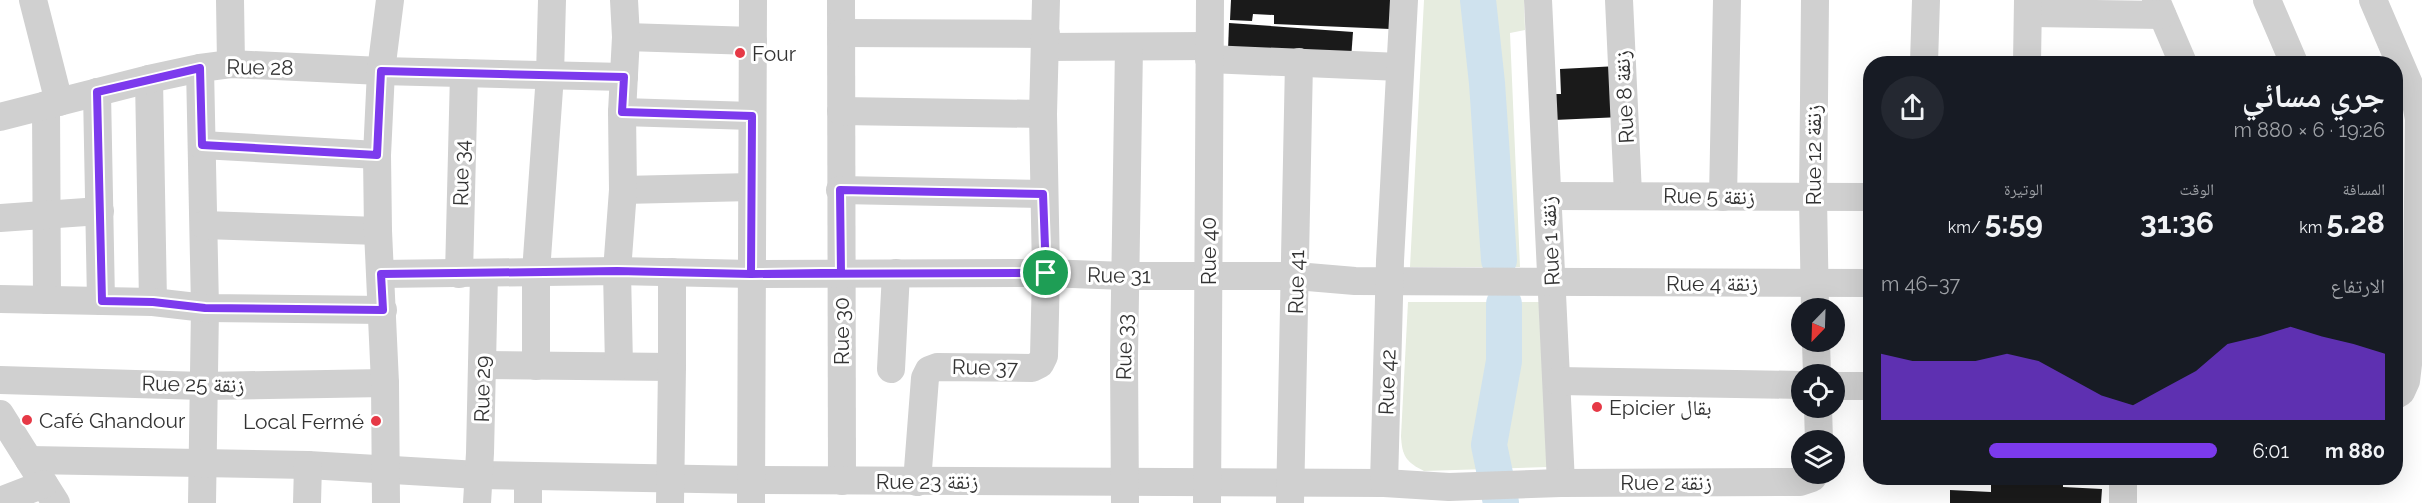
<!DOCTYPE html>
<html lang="ar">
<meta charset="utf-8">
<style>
:root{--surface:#171b24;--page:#242831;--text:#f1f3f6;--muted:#9ea1a6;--accent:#7c3aed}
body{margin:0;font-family:Raleway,"Noto Naskh Arabic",sans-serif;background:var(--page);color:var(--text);direction:rtl;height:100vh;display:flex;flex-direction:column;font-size:22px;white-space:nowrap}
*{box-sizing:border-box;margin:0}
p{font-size:20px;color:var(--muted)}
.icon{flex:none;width:33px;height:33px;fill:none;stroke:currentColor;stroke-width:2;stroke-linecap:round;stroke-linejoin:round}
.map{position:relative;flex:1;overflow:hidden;direction:ltr}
.details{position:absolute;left:1863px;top:56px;width:540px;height:429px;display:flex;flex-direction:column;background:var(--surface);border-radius:24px;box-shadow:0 6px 24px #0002;direction:rtl}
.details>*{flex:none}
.needle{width:39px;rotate:203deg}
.tools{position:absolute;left:1791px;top:298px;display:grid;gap:12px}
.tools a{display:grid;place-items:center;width:54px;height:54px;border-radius:50%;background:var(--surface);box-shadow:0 6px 24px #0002;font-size:30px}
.pin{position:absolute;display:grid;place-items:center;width:51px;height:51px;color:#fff;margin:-26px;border:3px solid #fff;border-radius:50%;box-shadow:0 2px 6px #0007}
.round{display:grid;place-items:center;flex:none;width:63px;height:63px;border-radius:32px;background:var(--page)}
.head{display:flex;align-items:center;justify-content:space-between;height:102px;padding:0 18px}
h1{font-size:33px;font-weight:700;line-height:45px}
.metrics{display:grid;grid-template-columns:repeat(3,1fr);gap:9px;height:102px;padding:6px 18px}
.metrics div{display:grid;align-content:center}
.metrics b{font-size:30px;font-weight:700}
.metrics small{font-size:16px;font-weight:400}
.metrics p{font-size:16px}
.chart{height:168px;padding:12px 18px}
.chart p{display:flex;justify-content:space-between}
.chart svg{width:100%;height:108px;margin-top:6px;fill:var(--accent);opacity:.7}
ul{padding:0 18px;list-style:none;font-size:20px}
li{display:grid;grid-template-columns:96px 72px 1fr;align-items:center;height:45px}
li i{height:15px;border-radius:8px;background:var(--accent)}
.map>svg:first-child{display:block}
.green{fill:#e6ecdf}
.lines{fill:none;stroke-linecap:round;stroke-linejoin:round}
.river{stroke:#cfe2ee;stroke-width:36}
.building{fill:#1a1a1a}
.minor{stroke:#d0d0d0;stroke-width:28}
.route-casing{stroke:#fff;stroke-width:12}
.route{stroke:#7c3aed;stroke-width:8}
.poi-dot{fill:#e63946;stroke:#fff;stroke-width:2}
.labels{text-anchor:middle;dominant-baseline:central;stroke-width:6;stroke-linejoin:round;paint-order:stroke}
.poi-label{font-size:21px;fill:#333;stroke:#fff;text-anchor:start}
.street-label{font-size:21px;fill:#333;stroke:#fff}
</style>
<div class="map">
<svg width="2422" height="503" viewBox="0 0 2422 503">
<rect width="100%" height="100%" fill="#fff"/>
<g class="green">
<polygon points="1424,0 1524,0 1525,30 1510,33 1520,267 1410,267"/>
<path d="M1408,302H1541L1548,467L1424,471C1406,462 1402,456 1401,436Z"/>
</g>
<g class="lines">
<g class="river">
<polyline points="1478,0 1487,83 1499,260"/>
<polyline points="1501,503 1489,445 1504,361 1504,304"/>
</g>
</g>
<g class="building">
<polygon points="1231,0 1391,0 1390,29 1274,24 1274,15 1253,14 1252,21 1230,20"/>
<polygon points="1229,23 1353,32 1351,59 1228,51"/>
<polygon points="1618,66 1621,117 1554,120 1553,94 1561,94 1560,69"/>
<polygon points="1991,477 2063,477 2063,487 2102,489 2101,503 1950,503 1950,490 1991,492"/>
</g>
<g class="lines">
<g class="minor">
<polyline points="33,0 59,102"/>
<polyline points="230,0 231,64"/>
<polyline points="841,0 842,481"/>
<polyline points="1538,0 1561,483"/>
<polyline points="1619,0 1628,194"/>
<polyline points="1815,0 1813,198 1815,309"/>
<polyline points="2156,0 2183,63"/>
<polyline points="2267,0 2294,63"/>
<polyline points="2373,0 2415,98 2419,119 2417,289 2406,381 2401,392 2396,395"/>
<polyline points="2028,13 2162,15"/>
<polyline points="841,33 1046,34"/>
<polyline points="626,37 753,41"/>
<polyline points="1045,47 1209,46"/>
<polyline points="1209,59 1400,67"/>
<polyline points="1924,63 1926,0"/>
<polyline points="2027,63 2028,0"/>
<polyline points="200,68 205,308 202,503"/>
<polyline points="149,79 153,302"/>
<polyline points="97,92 101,301"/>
<polyline points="46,105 47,300"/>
<polyline points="841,111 1043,114"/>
<polyline points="622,112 752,116"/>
<polyline points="0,117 149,79 200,68 231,64 381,71 624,77"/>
<polyline points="202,145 377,155"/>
<polyline points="623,190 752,187"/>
<polyline points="840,190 1043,194"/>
<polyline points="1548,196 1870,197"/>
<polyline points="1723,197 1727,0"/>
<polyline points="0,218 100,211"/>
<polyline points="204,225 378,231"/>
<polyline points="381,274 617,271 751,274 1046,273 1125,276 1296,276 1355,281 1870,283"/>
<polyline points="459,274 464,73"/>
<polyline points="0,299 153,302 205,308 383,310"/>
<polyline points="1816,342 1817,375"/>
<polyline points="482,365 672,367 672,272"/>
<polyline points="536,366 536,272 550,75 552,0"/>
<polyline points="619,366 617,271 623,190 622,112 626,37 624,0"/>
<polyline points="891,369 896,273"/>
<polyline points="0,380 203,386 385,383"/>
<polyline points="1558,381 1802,385"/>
<polyline points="1834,386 1870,386"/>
<polyline points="1818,408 1819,441"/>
<polyline points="0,414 56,503"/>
<polyline points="29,460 308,465 478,475 752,480 1384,483 1449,487 1561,483 1800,482 1812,478 1815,474"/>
<polyline points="528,476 528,503"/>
<polyline points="917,482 925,378 929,370 937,367 1032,368 1040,364 1044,356 1046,273 1043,114 1046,0"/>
<polyline points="1384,483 1390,261 1404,0"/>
<polyline points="0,501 44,484"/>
<polyline points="307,503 308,465"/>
<polyline points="386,503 385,383 378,231 377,155 381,71 390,0"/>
<polyline points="477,503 480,453 484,274"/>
<polyline points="670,503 672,367"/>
<polyline points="751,503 753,0"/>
<polyline points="1125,503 1124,357 1129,47"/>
<polyline points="1207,503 1210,0"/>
<polyline points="1290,503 1299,62"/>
<polyline points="2123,503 2123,477"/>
</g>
</g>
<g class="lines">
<defs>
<polyline id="route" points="1046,273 751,274 617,271 381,274 383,310 205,308 153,302 102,301 97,92 200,68 202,145 377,155 381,71 624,77 622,112 752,116 751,274 841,273 840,190 1043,194 1046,273"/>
</defs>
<use href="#route" class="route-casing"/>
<use href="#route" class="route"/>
</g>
<g class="poi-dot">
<circle cx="740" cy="53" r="6"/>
<circle cx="1597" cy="407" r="6"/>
<circle cx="27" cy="420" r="6"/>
<circle cx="376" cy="421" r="6"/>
</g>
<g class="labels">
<g class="poi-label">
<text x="752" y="53">Four</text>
<text x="1609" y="407">Epicier بقال</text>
<text x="39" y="420">Café Ghandour</text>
<text x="364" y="421" text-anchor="end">Local Fermé</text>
</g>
<g class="street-label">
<text transform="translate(260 67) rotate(1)">Rue 28</text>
<text transform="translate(1624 97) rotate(-93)">Rue 8 زنقة</text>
<text transform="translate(1813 155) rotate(-90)">Rue 12 زنقة</text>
<text transform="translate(461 173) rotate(-89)">Rue 34</text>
<text transform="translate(1709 196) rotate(1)">Rue 5 زنقة</text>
<text transform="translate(1550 241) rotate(-93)">Rue 1 زنقة</text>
<text transform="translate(1208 251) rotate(-90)">Rue 40</text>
<text transform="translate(1119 275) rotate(1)">Rue 31</text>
<text transform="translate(1296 282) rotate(-89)">Rue 41</text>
<text x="1712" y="283">Rue 4 زنقة</text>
<text transform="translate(841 331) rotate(-90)">Rue 30</text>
<text transform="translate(1124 347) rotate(-89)">Rue 33</text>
<text transform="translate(985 367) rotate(1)">Rue 37</text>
<text transform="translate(1387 382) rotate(-88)">Rue 42</text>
<text transform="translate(193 384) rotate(1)">Rue 25 زنقة</text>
<text transform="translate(482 389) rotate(-89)">Rue 29</text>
<text x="927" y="481">Rue 23 زنقة</text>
<text x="1666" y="482">Rue 2 زنقة</text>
</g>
</g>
</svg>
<div class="tools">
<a><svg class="needle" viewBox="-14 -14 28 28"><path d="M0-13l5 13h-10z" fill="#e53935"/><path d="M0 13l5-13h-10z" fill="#9ea1a6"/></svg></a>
<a><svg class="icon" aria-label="locate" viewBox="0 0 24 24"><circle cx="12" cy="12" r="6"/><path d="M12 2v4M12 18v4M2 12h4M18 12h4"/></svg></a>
<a><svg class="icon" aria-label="layers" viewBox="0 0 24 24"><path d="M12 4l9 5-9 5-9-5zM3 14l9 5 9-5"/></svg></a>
</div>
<div class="pin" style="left:1046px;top:273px;background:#1e9e55"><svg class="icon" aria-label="arrive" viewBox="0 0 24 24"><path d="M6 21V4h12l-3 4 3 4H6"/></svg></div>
<section class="details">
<div class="head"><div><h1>جري مسائي</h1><p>19:26 · 6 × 880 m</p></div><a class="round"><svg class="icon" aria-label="share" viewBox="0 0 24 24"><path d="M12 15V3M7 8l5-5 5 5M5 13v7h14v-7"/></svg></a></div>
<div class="metrics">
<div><p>المسافة</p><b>5.28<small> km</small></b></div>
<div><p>الوقت</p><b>31:36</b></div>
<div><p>الوتيرة</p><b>5:59<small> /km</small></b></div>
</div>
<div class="chart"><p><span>الارتفاع</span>37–46 m</p>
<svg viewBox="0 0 160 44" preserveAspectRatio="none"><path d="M0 44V17L10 20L20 20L30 20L40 17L50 20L60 27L70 34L80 38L90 31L100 24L110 13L120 10L130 6L140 10L150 13L160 17V44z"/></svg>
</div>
<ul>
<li><b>880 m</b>6:01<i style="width:68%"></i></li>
</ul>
</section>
</div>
